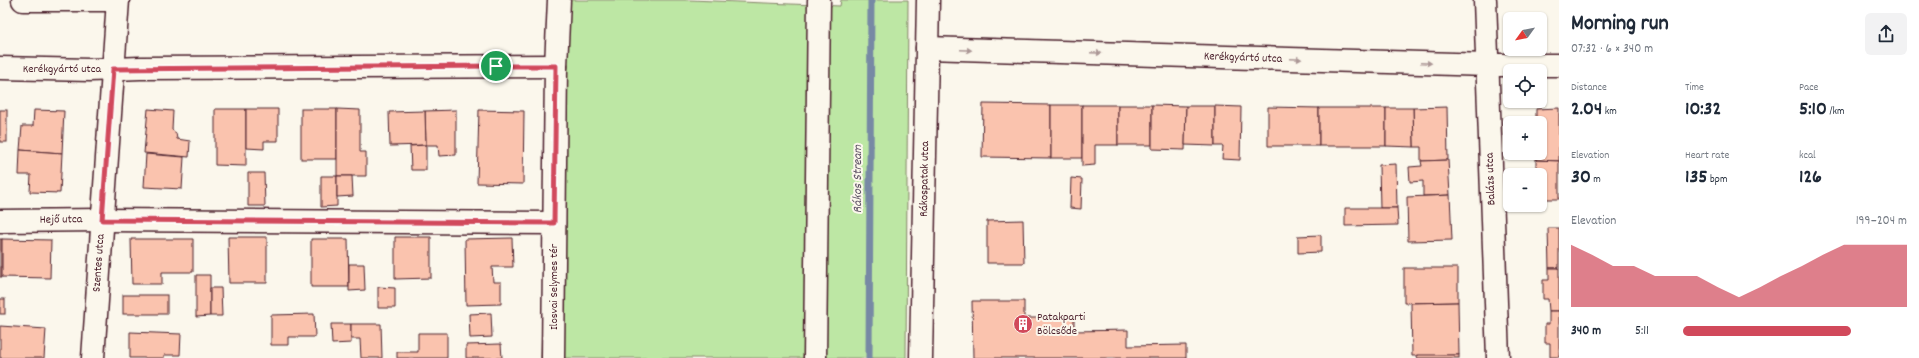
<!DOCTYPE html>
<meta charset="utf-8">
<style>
:root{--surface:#fff;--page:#f2f2f3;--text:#1f2937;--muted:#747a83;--accent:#d1495b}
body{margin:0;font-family:Dekko,sans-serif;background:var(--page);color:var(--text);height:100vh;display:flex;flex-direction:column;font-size:15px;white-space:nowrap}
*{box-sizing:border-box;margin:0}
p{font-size:13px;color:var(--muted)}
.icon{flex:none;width:22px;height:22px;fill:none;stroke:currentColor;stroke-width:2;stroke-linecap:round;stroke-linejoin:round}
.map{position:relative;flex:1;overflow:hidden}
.drawer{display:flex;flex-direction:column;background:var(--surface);width:360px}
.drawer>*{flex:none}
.needle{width:26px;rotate:237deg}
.fabs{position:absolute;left:1503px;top:12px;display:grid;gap:8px}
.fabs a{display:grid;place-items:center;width:44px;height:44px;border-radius:6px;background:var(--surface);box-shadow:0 1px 3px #0004;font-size:20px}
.pin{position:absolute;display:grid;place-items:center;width:34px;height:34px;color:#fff;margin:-17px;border:2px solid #fff;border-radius:50%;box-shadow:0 1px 4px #0007}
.round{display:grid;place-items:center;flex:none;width:42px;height:42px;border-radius:6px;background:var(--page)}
.summary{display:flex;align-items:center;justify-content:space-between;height:68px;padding:0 12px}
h1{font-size:22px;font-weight:700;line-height:30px}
.stats{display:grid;grid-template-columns:repeat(3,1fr);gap:6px;height:68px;padding:4px 12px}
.stats div{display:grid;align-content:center}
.stats b{font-size:20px;font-weight:700}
.stats small{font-size:11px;font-weight:400}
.stats p{font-size:11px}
.chart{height:112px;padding:8px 12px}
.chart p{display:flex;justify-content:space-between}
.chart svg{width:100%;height:72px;margin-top:4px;fill:var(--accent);opacity:.7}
ul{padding:0 12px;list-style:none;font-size:13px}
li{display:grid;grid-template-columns:64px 48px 1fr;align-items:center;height:30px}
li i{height:10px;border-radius:5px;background:var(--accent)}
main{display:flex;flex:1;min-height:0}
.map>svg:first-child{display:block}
.green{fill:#bde7a4;stroke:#848368}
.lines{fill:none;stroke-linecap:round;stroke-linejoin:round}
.stream{stroke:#7789a4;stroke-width:7}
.building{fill:#fac3ae;stroke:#4a1f2b}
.minor-casing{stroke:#4a1f2b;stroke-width:25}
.minor{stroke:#fbf7ec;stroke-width:22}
.oneway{fill:#ab9695}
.route-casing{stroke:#fff;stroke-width:8}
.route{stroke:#d1495b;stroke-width:5}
.labels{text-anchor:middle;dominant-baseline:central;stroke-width:4;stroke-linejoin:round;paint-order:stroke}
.street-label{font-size:12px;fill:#4a1f2b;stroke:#fbf7ec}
.poi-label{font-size:12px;fill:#4a1f2b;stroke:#fbf7ec;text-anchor:start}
.water-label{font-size:13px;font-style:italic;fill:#605467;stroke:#fbf7ec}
</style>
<main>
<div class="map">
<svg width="1559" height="358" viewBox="0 0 1559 358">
<rect width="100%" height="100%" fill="#fbf7ec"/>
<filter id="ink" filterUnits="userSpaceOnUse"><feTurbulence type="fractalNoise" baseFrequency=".025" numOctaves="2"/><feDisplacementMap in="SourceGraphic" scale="8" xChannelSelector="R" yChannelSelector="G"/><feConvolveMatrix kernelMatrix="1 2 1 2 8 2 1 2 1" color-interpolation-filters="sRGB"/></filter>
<g filter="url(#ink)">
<polygon class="green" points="549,0 690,0 840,6 841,0 908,0 906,358 541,358"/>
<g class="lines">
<polyline class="stream" points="869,358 871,0"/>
</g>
<g class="building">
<polygon points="983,104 1051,105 1051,158 982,157"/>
<rect x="1051" y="105" width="31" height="53"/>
<polygon points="1082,105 1118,105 1118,145 1095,145 1095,165 1082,166"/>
<rect x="1118" y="105" width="34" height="40"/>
<polygon points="1152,105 1186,106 1185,150 1152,149"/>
<polygon points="1186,106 1215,106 1215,146 1185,145"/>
<polygon points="1215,106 1241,107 1240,160 1222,159 1223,146 1215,146"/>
<polygon points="1268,107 1319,108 1319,146 1268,146"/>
<polygon points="1447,107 1448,160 1421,161 1421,147 1414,147 1413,108"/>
<rect x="1319" y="108" width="67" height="38"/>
<polygon points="1386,108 1413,108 1414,147 1386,146"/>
<polygon points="1559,108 1559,161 1536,160 1536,153 1540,153 1540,123 1536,123 1536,109"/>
<polygon points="148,109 173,111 172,130 176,133 177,139 190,141 189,157 144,153"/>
<polygon points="215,109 246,109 246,166 215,165"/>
<polygon points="246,109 278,109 278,141 264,141 264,149 246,148"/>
<rect x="301" y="109" width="36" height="50"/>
<polygon points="337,109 360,110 360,152 366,152 366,176 337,176"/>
<rect x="0" y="110" width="7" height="32"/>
<polygon points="34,110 64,111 62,153 20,150 22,126 33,126"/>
<polygon points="456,110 456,155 439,156 438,145 426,145 425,111"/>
<polygon points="479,110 524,111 523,184 477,183"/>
<polygon points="425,111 426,145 390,146 389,112"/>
<polygon points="426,145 426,170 411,170 410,146"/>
<polygon points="20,150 62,153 60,193 30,192 31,175 19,175"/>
<polygon points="146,154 184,157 182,189 144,187"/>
<polygon points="1448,160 1450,195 1423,196 1423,181 1410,182 1409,167 1422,166 1421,161"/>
<polygon points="1536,160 1559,161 1559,199 1540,199 1540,175 1536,175"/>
<polygon points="1396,164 1397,208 1380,208 1379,165"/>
<polygon points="248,173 264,173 265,206 248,206"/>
<polygon points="321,176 337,176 337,206 321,207"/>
<polygon points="337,176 352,176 353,196 337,197"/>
<polygon points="1071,178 1082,179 1081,209 1070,208"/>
<polygon points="1450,195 1452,240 1408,241 1407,197"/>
<polygon points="1345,208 1397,208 1398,225 1345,226"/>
<polygon points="1023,220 1024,263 987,263 987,221"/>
<polygon points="1548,228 1559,228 1559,268 1549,268"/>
<polygon points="1321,235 1321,252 1298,253 1298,236"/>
<polygon points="228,237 267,237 267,283 229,283"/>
<polygon points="395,237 431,237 431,278 395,279"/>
<polygon points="512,238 513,267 492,267 493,282 501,282 501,304 466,305 465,239"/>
<rect x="0" y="239" width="2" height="38"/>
<polygon points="2,239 51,240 50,278 2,277"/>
<polygon points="131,239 193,239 193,272 162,272 162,284 132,284"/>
<polygon points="311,239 348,239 349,287 311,287"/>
<polygon points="349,264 364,264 365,290 349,291"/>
<polygon points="1404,268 1458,268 1458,302 1404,303"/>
<polygon points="1549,268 1559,268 1559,311 1549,311 1548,299 1543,299 1543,280 1549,280"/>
<polygon points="196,275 210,275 210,316 196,317"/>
<polygon points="378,287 395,288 395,308 378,308"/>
<polygon points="210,288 221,288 222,316 210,316"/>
<rect x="123" y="295" width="44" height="19"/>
<rect x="0" y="299" width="5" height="15"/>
<polygon points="972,301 1024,301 1024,318 1074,318 1074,331 1128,330 1128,346 1186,345 1186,358 973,358"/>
<polygon points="1458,302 1459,355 1412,356 1411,303"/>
<polygon points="1549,311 1559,311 1559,357 1550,357 1550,343 1545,343 1545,324 1549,324"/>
<polygon points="491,313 492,337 470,338 469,314"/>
<polygon points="314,314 315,337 288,337 288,345 271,345 271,315"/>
<polygon points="331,324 351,324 351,343 332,344"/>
<polygon points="351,324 381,324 382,358 361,358 360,339 351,339"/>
<polygon points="0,326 46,329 44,358 0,358"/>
<polygon points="130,332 181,334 180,355 164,355 164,358 130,358"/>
<polygon points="418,333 447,333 447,358 397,358 397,352 418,352"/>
<polygon points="501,344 502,358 466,358 466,345"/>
<rect x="1417" y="355" width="42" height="3"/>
</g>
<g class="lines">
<defs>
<g id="minor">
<polyline points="23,0 105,0"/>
<polyline points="1485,0 1498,358"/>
<polyline points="927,48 1487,65 1559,65"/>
<polyline points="0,68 90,70 140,68 556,66"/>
<polyline points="0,221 102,220 554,223"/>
<polyline points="93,358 118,0"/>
<polyline points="553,358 556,66 559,0"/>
<polyline points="815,358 819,0"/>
<polyline points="921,358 928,0"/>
</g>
</defs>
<use href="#minor" class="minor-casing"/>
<use href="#minor" class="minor"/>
</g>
<defs><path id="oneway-solid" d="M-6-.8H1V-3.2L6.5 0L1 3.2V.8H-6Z"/></defs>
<g class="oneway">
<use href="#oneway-solid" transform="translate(966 50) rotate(2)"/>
<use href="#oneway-solid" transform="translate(1096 53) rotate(2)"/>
<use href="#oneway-solid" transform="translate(1296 59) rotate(2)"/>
<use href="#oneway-solid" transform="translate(1426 63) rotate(2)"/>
</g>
</g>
<g class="lines" filter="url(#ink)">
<defs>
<polygon id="route" points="496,66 556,66 554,223 102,220 113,69"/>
</defs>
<use href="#route" class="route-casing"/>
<use href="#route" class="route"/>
</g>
<defs>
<symbol id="building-disc" viewBox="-11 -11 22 22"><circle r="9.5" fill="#d1495b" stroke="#fbf7ec"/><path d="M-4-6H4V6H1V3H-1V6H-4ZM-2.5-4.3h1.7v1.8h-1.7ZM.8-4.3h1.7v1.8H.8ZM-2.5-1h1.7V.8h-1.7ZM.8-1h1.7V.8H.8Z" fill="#fff"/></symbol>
</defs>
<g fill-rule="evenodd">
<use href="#building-disc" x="1012" y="313" width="22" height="22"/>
</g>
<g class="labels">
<g class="street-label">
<text transform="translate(1243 58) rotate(2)">Kerékgyártó utca</text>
<text x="62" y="69">Kerékgyártó utca</text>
<text transform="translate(925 179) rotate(-89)">Rákospatak utca</text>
<text transform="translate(1491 179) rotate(-92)">Balázs utca</text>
<text transform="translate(61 220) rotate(-1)">Hejő utca</text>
<text transform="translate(99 263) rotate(-86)">Szentes utca</text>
<text transform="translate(554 287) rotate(-90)">Ilosvai Selymes tér</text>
</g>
<g class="poi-label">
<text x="1037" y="317">Patakparti<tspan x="1037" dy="14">Bölcsőde</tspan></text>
</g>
<g class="water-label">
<text transform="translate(858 179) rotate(-90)">Rákos Stream</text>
</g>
</g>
</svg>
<div class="fabs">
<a><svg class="needle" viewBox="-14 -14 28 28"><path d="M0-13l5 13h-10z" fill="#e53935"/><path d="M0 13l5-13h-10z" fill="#747a83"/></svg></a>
<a><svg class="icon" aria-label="locate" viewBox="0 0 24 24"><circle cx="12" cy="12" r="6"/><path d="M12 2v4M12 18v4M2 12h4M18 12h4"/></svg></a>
<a>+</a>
<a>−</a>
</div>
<div class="pin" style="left:496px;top:66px;background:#1e9e55"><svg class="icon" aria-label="arrive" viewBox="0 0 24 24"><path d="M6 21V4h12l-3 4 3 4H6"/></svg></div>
</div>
<section class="drawer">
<div class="summary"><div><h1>Morning run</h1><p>07:32 · 6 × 340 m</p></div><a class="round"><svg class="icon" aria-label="share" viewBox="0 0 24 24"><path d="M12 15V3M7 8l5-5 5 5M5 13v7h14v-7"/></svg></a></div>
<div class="stats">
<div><p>Distance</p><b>2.04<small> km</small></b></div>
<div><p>Time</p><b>10:32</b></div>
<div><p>Pace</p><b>5:10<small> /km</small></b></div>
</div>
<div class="stats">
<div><p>Elevation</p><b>30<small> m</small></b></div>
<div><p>Heart rate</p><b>135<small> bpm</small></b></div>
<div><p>kcal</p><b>126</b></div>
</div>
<div class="chart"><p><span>Elevation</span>199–204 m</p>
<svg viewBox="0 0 160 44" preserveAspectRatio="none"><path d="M0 44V6L10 12L20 19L30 19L40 25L50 25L60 25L70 32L80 38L90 32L100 25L110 19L120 12L130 6L140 6L150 6L160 6V44z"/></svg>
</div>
<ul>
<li><b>340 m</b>5:11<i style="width:75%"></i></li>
</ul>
</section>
</main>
